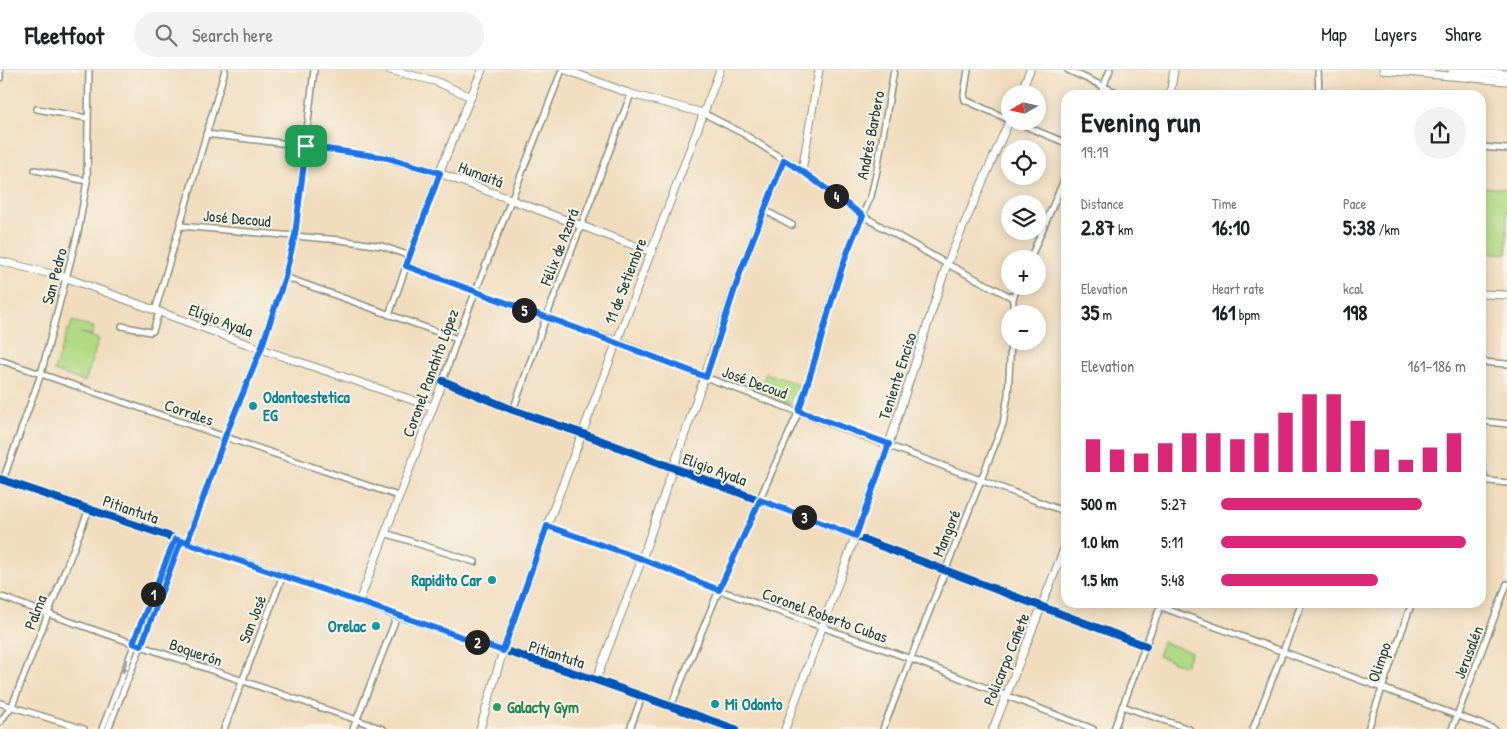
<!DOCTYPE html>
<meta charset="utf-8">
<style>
:root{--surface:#fff;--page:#f2f2f2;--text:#202124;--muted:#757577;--line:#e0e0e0;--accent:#db2777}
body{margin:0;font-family:"Patrick Hand",sans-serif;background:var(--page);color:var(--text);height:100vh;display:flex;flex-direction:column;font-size:19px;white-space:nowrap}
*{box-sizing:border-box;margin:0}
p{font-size:16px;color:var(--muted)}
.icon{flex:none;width:28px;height:28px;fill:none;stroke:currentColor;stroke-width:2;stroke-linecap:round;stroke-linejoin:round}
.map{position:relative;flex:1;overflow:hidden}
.panel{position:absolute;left:1061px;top:20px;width:425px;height:518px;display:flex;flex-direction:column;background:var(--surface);border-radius:15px;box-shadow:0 2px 12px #0003}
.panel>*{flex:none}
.needle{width:32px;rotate:261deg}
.tools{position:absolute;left:1001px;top:15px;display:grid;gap:10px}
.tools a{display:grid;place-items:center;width:45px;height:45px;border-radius:50%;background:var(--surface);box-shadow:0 2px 12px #0003;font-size:25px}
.pin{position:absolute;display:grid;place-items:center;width:42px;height:42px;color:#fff;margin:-21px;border-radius:10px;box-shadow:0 2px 8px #0006}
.km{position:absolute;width:25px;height:25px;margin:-12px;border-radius:50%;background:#222;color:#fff;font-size:14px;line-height:25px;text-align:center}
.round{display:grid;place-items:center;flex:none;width:52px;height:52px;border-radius:26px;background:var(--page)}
.headline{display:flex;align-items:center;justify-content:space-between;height:85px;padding:0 20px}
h1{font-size:28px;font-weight:800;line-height:38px}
.stats{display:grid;grid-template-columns:repeat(3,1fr);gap:8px;height:85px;padding:5px 20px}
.stats div{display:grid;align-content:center}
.stats b{font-size:21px;font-weight:800}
.stats small{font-size:14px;font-weight:400}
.stats p{font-size:14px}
.chart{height:140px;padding:10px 20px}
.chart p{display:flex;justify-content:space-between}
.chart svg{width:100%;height:90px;margin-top:5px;stroke:var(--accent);stroke-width:6}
ul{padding:0 20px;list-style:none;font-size:16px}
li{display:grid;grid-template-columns:80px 60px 1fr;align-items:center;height:38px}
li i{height:12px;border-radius:6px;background:var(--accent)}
header{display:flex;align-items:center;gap:30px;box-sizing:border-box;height:70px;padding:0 25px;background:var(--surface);border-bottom:1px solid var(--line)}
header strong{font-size:24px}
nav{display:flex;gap:28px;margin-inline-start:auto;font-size:18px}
.search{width:350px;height:45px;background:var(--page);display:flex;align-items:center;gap:12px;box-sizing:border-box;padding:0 18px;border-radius:28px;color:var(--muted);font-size:19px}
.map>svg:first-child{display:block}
.green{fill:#b1da84;stroke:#688c5c}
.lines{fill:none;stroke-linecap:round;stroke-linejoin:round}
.street-casing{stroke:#888d79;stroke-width:8}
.secondary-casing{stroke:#888d79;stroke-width:9}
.street{stroke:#fff;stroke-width:5}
.secondary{stroke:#fff;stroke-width:7}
.cycleway-casing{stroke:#f7f3e8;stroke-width:11}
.cycleway{stroke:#0057b8;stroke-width:8}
.oneway{fill:#8f9e9a}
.route-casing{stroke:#fff;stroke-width:10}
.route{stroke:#1a73e8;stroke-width:6}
.culture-dot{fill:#0f9aa8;stroke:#f7f3e8;stroke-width:2}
.leisure-dot{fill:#2e9e5b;stroke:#f7f3e8;stroke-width:2}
.labels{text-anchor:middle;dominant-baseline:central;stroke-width:4;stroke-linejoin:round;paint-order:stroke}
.street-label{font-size:16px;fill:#1f3d34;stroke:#f7f3e8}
.culture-label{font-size:16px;font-weight:bold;fill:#0d838f;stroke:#f7f3e8;text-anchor:start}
.leisure-label{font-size:16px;font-weight:bold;fill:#27864d;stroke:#f7f3e8;text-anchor:start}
</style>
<header>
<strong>Fleetfoot</strong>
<div class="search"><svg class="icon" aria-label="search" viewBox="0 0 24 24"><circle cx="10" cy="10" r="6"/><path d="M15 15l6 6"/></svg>Search here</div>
<nav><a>Map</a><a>Layers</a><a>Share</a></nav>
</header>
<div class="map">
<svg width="1507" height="659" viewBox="0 0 1507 659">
<rect width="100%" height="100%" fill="#f7f3e8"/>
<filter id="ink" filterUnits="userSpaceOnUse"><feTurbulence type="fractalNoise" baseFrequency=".02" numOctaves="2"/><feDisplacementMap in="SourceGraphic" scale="10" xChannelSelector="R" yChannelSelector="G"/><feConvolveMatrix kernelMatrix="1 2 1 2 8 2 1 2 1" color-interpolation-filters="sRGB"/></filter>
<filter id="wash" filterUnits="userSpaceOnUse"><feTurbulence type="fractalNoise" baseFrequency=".0096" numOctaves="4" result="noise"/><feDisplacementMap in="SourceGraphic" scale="20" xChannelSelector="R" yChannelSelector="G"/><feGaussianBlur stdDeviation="1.12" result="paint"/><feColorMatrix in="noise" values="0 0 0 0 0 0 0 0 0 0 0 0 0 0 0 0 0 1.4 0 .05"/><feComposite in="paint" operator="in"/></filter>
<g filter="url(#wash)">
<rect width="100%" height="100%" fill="#f1ddbe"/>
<g class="green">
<polygon points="1481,117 1507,119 1507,184 1481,182"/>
<polygon points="72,251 94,257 92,265 81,263 99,269 85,312 54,301 68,259 70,259"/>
<polygon points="766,303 800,315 793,334 760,322"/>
<polygon points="1163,572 1191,582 1185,596 1158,586"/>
</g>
</g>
<g filter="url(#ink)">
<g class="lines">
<defs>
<g id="street">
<polyline points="968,0 964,25 965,30 1010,50"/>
<polyline points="1068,0 1122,25"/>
<polyline points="1318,0 1319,25"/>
<polyline points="0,8 0,0"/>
<polyline points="1100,25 1110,0"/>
<polyline points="37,39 87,48"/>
<polyline points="703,43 744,64 784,90"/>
<polyline points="1013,51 1066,73"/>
<polyline points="206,64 306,76"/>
<polyline points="1481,77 1507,79"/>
<polyline points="35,100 87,111"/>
<polyline points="802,101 863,146 947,194 1013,228"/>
<polyline points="764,140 792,155"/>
<polyline points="180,156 340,170 382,176 410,186"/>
<polyline points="1030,189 1066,105"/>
<polyline points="406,195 546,248 616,271 705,307 1066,442"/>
<polyline points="285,207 457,269"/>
<polyline points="155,241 225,0"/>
<polyline points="1013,244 1013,228 1019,216"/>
<polyline points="389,245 439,103"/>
<polyline points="122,256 150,262 153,261 159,242"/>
<polyline points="0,290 398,426"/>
<polyline points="1481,292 1507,294"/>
<polyline points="443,311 457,269 562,0"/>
<polyline points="513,340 546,248 631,24"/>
<polyline points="1481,351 1507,354"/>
<polyline points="1481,390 1485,411"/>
<polyline points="3,410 41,304 78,162 87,111 89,0"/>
<polyline points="1481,410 1507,413"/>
<polyline points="547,456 642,489 719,520 911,589 1093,659"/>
<polyline points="385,463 475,492"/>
<polyline points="187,473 225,367 261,279 285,207 295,165 314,0"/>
<polyline points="2,527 48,544 383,659"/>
<polyline points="1042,537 1146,576"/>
<polyline points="1161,537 1494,659"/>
<polyline points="0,633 84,659"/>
<polyline points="671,636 719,520 799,341 815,289 835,216 847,181 871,126 877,100 894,0"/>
<polyline points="1122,636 1189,659"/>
<polyline points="0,652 12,636 89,439"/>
<polyline points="102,659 175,469"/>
<polyline points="108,659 141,576 181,471"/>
<polyline points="224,659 283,505"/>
<polyline points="353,659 397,546"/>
<polyline points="630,659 642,626"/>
<polyline points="883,659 1003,354 1008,325 1011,271"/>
<polyline points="1114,659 1162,532"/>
<polyline points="1253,659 1302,532"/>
<polyline points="1368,659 1412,532"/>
<polyline points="1452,659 1507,514"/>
</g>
<g id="secondary">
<polyline points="390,0 435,11 471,27"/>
<polyline points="566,0 631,24 703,43"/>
<polyline points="1383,0 1507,11"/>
<polyline points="1452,0 1507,4"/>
<polyline points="1020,24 1030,0"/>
<polyline points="1170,25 1174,0"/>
<polyline points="306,76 388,88 439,103 652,182"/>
<polyline points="439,103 482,0"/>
<polyline points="0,191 67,208 261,279 433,337"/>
<polyline points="1481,224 1507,225"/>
<polyline points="0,409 283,505 397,546 596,610 735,659"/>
<polyline points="359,532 443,311 513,340 581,363 1042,537"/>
<polyline points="596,610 642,489 741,200 784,90 802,101 819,0"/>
<polyline points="480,659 503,581 547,456 720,0"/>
<polyline points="785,659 889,374 947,194 1010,49"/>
<polyline points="993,659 1066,474"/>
</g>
</defs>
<use href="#street" class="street-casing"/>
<use href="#secondary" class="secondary-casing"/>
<use href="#street" class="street"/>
<use href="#secondary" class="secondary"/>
<defs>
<g id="cycleway">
<polyline points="443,311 513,340 581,363 1146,576"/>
<polyline points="0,409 283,505 397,546 596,610 735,659"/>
</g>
</defs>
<use href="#cycleway" class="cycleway-casing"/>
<use href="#cycleway" class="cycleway"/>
</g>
<defs><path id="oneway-solid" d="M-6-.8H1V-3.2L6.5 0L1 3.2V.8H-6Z" transform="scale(1.25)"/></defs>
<use class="oneway" href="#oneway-solid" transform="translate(125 596) rotate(110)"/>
</g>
<g class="lines" filter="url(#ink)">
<defs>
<path id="route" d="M306,76L295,165L285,207L261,279L225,367L187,473L175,469L133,573L141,576L181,471L503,581L547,456L642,489L719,520L760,430L856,466L889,374L799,341C804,324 810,307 815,289C830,240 840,192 863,146L802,101L784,90L741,200L706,307C606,268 506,233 406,196L440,103L388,88L306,76"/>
</defs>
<use href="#route" class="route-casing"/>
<use href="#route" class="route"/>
</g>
<g class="culture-dot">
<circle cx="253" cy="336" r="5"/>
<circle cx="492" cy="510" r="5"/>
<circle cx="376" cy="556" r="5"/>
<circle cx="715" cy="634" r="5"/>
</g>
<circle class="leisure-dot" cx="497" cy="637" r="5"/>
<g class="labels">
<g class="street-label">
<text transform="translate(870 65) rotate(-79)">Andrés Barbero</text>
<text transform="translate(481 104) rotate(21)">Humaitá</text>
<text transform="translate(237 148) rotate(5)">José Decoud</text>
<text transform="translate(559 177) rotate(-69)">Félix de Azará</text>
<text transform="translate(54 206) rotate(-75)">San Pedro</text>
<text transform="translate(625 211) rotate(-69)">11 de Setiembre</text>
<text transform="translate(221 250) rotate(20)">Eligio Ayala</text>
<text transform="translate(430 303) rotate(-70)">Coronel Panchito López</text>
<text transform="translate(897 306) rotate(-72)">Teniente Enciso</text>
<text transform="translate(755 312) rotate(20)">José Decoud</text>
<text transform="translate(189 342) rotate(19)">Corrales</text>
<text transform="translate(715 399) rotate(20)">Eligio Ayala</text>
<text transform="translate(131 439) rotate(19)">Pitiantuta</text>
<text transform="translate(946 463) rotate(-68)">Mangoré</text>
<text transform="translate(35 542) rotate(-69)">Palma</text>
<text transform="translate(825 545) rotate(20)">Coronel Roberto Cubas</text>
<text transform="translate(252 549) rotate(-69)">San José</text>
<text transform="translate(196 582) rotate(19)">Boquerón</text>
<text transform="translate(1468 582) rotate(-69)">Jerusalén</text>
<text transform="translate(557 584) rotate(18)">Pitiantuta</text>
<text transform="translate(1006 589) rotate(-68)">Policarpo Cañete</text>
<text transform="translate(1379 592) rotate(-71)">Olimpo</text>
</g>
<g class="culture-label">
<text x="263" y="327">Odontoestetica<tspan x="263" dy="18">EG</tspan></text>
<text x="482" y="510" text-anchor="end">Rapidito Car</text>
<text x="366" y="556" text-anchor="end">Orelac</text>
<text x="725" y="634">Mi Odonto</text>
</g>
<g class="leisure-label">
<text x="507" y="637">Galacty Gym</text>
</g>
</g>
</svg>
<div class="tools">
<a><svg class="needle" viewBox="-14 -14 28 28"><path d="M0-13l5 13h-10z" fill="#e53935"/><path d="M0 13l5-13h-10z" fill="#757577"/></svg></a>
<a><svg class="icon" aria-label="locate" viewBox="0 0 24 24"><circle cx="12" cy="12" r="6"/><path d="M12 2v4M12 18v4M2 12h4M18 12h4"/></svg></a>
<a><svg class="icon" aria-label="layers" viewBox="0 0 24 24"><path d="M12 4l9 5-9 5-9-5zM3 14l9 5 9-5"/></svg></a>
<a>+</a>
<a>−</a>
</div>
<div class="pin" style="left:306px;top:76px;background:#1e9e55"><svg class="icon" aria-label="arrive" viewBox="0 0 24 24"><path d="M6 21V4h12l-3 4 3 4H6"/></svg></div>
<b class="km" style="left:153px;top:524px">1</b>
<b class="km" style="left:477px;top:572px">2</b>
<b class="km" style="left:804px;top:447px">3</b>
<b class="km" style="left:836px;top:126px">4</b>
<b class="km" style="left:524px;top:240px">5</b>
<section class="panel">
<div class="headline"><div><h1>Evening run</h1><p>19:19</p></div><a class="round"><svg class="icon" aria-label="share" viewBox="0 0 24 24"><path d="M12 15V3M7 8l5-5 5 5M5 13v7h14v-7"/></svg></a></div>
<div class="stats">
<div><p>Distance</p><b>2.87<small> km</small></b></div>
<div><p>Time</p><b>16:10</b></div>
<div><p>Pace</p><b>5:38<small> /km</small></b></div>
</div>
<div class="stats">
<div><p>Elevation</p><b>35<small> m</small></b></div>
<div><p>Heart rate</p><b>161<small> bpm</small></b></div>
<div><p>kcal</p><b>198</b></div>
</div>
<div class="chart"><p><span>Elevation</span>161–186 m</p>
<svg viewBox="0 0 160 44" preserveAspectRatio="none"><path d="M5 44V28M15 44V33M25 44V35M35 44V30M45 44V25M55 44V25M65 44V28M75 44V25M85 44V15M95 44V6M105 44V6M115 44V19M125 44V33M135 44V38M145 44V32M155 44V25"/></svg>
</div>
<ul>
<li><b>500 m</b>5:27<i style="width:82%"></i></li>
<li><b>1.0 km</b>5:11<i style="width:100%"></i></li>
<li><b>1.5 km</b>5:48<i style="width:64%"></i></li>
</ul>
</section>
</div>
